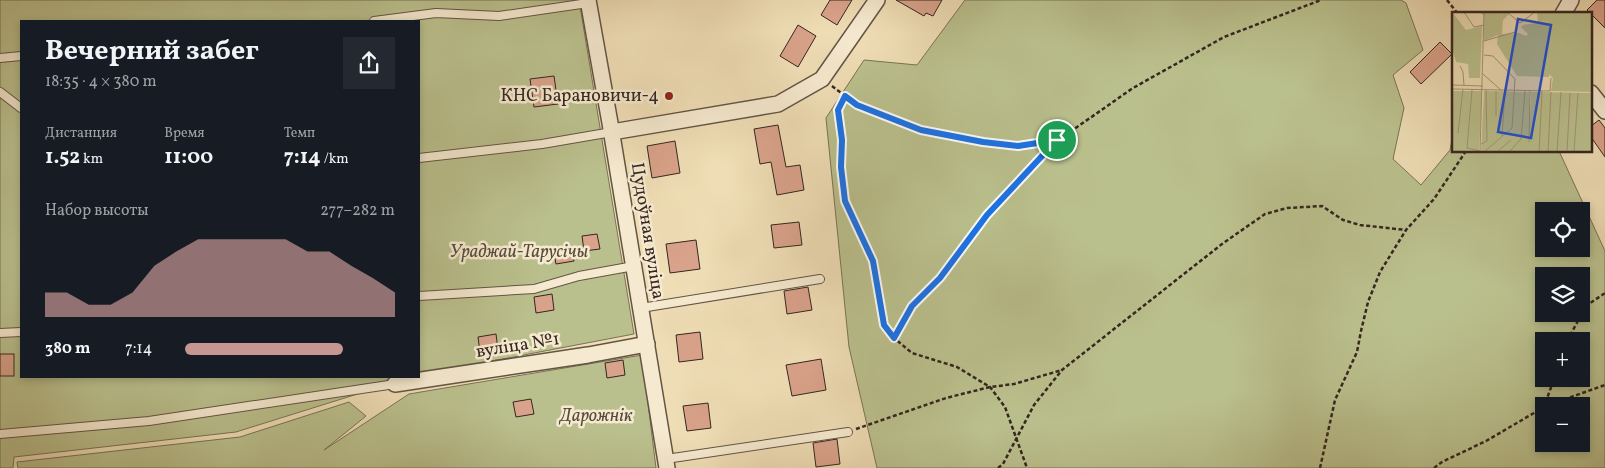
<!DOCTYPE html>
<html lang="ru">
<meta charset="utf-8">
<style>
:root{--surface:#171b24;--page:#242831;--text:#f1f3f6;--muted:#9ea1a6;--accent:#c59692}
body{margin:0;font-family:Vollkorn,serif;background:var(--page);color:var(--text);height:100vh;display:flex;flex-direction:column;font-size:19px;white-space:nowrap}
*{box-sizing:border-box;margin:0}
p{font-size:16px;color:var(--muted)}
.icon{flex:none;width:28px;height:28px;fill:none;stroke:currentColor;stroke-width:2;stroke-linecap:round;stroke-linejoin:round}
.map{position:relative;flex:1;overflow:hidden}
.details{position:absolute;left:20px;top:20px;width:400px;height:358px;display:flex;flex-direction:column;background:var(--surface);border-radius:0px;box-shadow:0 2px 8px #0003}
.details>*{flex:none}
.tools{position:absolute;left:1535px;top:202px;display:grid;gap:10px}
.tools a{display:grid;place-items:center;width:55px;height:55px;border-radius:0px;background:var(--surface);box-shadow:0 2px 8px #0003;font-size:25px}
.pin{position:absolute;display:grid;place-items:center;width:42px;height:42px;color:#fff;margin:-21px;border:2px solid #fff;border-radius:50%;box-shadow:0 1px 5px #0007}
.round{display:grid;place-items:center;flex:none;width:52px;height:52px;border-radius:0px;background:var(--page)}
.overview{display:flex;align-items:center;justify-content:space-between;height:85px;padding:0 25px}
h1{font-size:28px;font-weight:700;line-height:38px}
.figures{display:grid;grid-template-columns:repeat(3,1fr);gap:8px;height:85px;padding:5px 25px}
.figures div{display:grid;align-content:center}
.figures b{font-size:21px;font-weight:700}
.figures small{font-size:14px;font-weight:400}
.figures p{font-size:14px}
.chart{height:140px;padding:10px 25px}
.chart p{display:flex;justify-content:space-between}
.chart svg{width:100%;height:90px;margin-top:5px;fill:var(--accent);opacity:.7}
ul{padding:0 25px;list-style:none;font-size:16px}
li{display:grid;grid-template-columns:80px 60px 1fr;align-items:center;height:38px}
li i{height:12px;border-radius:6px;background:var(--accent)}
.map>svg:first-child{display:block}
.green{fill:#bac08d;stroke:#777356;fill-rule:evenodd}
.building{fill:#d9a28a;stroke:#342620}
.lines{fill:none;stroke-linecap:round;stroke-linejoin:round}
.service-casing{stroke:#635445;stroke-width:10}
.minor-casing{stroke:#635445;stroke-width:18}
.path{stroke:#342620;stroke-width:2.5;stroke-dasharray:4 2.5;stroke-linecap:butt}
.service{stroke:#f5e9cf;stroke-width:8}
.minor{stroke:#f5e9cf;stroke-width:15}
.route-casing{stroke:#fff;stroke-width:10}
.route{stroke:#1a73e8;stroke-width:6}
.poi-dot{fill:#8f2418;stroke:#f5e9cf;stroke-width:2}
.labels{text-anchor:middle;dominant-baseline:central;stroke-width:5;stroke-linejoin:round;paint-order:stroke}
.poi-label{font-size:18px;fill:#342620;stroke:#f5e9cf;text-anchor:end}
.street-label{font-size:18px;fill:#342620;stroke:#f5e9cf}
.park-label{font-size:18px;font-style:italic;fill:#564c3b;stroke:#f5e9cf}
.inset-road{fill:none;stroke:#a49479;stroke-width:1}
.view{fill:#1d4ed8;fill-opacity:0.15;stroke:#1d4ed8;stroke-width:2.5}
.inset-edge{fill:none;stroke:#342620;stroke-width:2.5}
</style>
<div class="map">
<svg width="1605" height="468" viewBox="0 0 1605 468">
<rect width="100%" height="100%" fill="#efddb5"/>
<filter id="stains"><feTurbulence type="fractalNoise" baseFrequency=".004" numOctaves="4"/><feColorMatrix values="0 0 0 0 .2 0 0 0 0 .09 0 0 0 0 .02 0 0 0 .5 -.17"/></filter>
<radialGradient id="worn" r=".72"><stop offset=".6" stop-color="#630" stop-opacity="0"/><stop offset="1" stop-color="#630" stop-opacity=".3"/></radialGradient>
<g class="green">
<polygon points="0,0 579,0 634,334 419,375 419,21 21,21 21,376 415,376 236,432 14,457 13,468 0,468"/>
<path d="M965,0H1401L1406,3L1423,50L1393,75L1404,108L1393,159L1421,185L1450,150L1454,129V151H1559L1605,251V468H877L849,347L826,118L864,60L917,65ZM1581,211V249H1544V211ZM1581,276V314H1544V276ZM1581,341V379H1544V341ZM1581,406V444H1544V406Z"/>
<polygon points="642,355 656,468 18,468 17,462 240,437 349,402 366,416 324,450 409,394"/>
</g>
<g class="building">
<polygon points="830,0 852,0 837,25 821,15"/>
<polygon points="896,0 942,0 933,16 926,13 924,16"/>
<polygon points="1597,0 1605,0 1605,28 1587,10"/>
<polygon points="798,25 816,36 798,67 780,56"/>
<polygon points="1440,42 1452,54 1421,84 1410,72"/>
<polygon points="554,76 558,104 534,107 530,79"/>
<polygon points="1599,120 1605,128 1605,157 1591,137 1591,126"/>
<polygon points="778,125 786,167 800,165 804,190 777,195 771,162 760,164 754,129"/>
<polygon points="675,141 680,173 652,178 647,146"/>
<polygon points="799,222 802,245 774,248 771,225"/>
<polygon points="597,234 600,249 584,251 582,236"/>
<polygon points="696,240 700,269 670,273 666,244"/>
<polygon points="572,246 574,261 556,264 553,248"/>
<polygon points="808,287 812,310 787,314 784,291"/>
<polygon points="552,294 554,310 536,313 534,297"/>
<polygon points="700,332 703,359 679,362 676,335"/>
<polygon points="496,334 498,350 480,352 478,337"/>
<rect x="0" y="354" width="14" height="22"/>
<polygon points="821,359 826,390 792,396 786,365"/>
<polygon points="623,360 625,375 607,378 605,363"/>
<polygon points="531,399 534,414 516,417 513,402"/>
<polygon points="708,403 711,428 687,431 683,406"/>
<polygon points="837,439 840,464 816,467 813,443"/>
</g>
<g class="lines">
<defs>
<g id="service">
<polyline points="374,21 436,13 499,16 588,3"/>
<polyline points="0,58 21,56"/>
<polyline points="0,92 21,108"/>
<polyline points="419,158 542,144 612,132"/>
<polyline points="419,296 534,289 579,276 634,266"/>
<polyline points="641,308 820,279"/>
<polyline points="0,333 21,332"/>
<polyline points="0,434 149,421 395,384"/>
<polyline points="666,459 848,432"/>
</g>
<g id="minor">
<polyline points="588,0 610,123 667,468"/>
<polyline points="1563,14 1571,0"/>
<polyline points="1591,93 1605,111"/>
<polyline points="612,132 778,104 822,79 877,0"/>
<polyline points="395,384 588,355 647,344"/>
</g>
</defs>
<use href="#service" class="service-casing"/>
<use href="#minor" class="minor-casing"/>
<g class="path">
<polyline points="1447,0 1458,14"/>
<polyline points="832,86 857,105 921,130 983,142 1018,146 1057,141 1133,88 1224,37 1321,0"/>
<polyline points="845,96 837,110 842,140 841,167 845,201 873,261 884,325 894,338 912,353 957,367 990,387 1005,407 1027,468"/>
<polyline points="894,338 912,306 940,278 987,215 1056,142"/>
<polyline points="1567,341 1586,306 1605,293"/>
<polyline points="1545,404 1554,403 1605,385"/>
<polyline points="856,429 946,398 990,387 1014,384 1062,370"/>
<polyline points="998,468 1003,464 1034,405 1062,370 1222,244 1265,214 1287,208 1322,206 1343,220 1360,225 1406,230"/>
<polyline points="1320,468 1335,400 1357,352 1361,331 1368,302 1380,272 1406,230 1434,199 1466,151"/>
<polyline points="1434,468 1442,462 1486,441 1534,413 1545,404 1554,379"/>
</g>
<use href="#service" class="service"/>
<use href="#minor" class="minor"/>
</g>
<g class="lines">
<defs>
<polygon id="route" points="845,96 857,105 921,130 983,142 1018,146 1057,140 987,215 940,278 912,306 894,338 884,325 873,261 845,201 841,167 842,140 838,110"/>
</defs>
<use href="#route" class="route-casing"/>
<use href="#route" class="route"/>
</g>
<circle class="poi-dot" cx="669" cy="96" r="5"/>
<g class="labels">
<g class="poi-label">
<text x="659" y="96">КНС Барановичи-4</text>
</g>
<g class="street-label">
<text transform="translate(647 231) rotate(81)">Цудоўная вуліца</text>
<text transform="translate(518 346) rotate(-9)">вуліца №1</text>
</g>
<g class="park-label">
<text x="519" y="252">Ураджай-Тарусічы</text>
<text x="596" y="416">Дарожнік</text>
</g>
</g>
<g transform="translate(1452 12)">
<rect width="140" height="140" fill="#efddb5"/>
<path d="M0,0L14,18L30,14L28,66H17L16,52L4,50L0,35ZM28,0H55L57,2L51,8L50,22L67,21L74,24L76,22L69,15L71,13L97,9L86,10L85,0H140V80L99,79L101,66L97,62V65L65,64L45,32L46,23L32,29V4ZM0,79H30L27,140H0ZM32,79L77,80L79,101V80L140,81V140H29Z" fill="#bac08d"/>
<path class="inset-road" d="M12,0L22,15L32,13M55,0L68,11L83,0M32,29L63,20M32,43L41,44L63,67L60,116L32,140M8,54L11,60L12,74M31,62L50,79M0,73L31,74M0,77L98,79L99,66M20,78L15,136L28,139M44,104V79M6,121L11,77M50,124L53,79M77,130L78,79M29,132L35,129L34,78M28,140L32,0M45,140L59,128M57,140L69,127L73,79M87,140L90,79M96,140L99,80M105,140L109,80M115,140L118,81M122,140L126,81"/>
<path class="view" d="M66,7L99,13L79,126L46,120Z"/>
<rect width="140" height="140" class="inset-edge"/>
</g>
<rect width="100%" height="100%" filter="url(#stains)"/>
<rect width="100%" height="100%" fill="url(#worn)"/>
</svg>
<div class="tools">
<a><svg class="icon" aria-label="locate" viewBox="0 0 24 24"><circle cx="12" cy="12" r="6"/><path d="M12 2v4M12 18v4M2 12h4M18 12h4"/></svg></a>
<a><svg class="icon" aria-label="layers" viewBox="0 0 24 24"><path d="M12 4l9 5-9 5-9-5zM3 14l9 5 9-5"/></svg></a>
<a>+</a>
<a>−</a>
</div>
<div class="pin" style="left:1057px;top:140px;background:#1e9e55"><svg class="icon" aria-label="arrive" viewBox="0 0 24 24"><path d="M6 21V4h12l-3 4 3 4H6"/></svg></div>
<section class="details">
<div class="overview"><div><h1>Вечерний забег</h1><p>18:35 · 4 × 380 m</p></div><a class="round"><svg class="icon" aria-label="share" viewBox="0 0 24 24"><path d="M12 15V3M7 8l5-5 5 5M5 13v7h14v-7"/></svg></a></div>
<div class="figures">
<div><p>Дистанция</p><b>1.52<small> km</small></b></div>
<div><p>Время</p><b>11:00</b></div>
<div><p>Темп</p><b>7:14<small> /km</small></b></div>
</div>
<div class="chart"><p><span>Набор высоты</span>277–282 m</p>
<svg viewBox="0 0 160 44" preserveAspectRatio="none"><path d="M0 44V32L10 32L20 38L30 38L40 32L50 19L60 12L70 6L80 6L90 6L100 6L110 6L120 12L130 12L140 19L150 25L160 32V44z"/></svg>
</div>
<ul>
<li><b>380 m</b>7:14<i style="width:75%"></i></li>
</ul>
</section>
</div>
